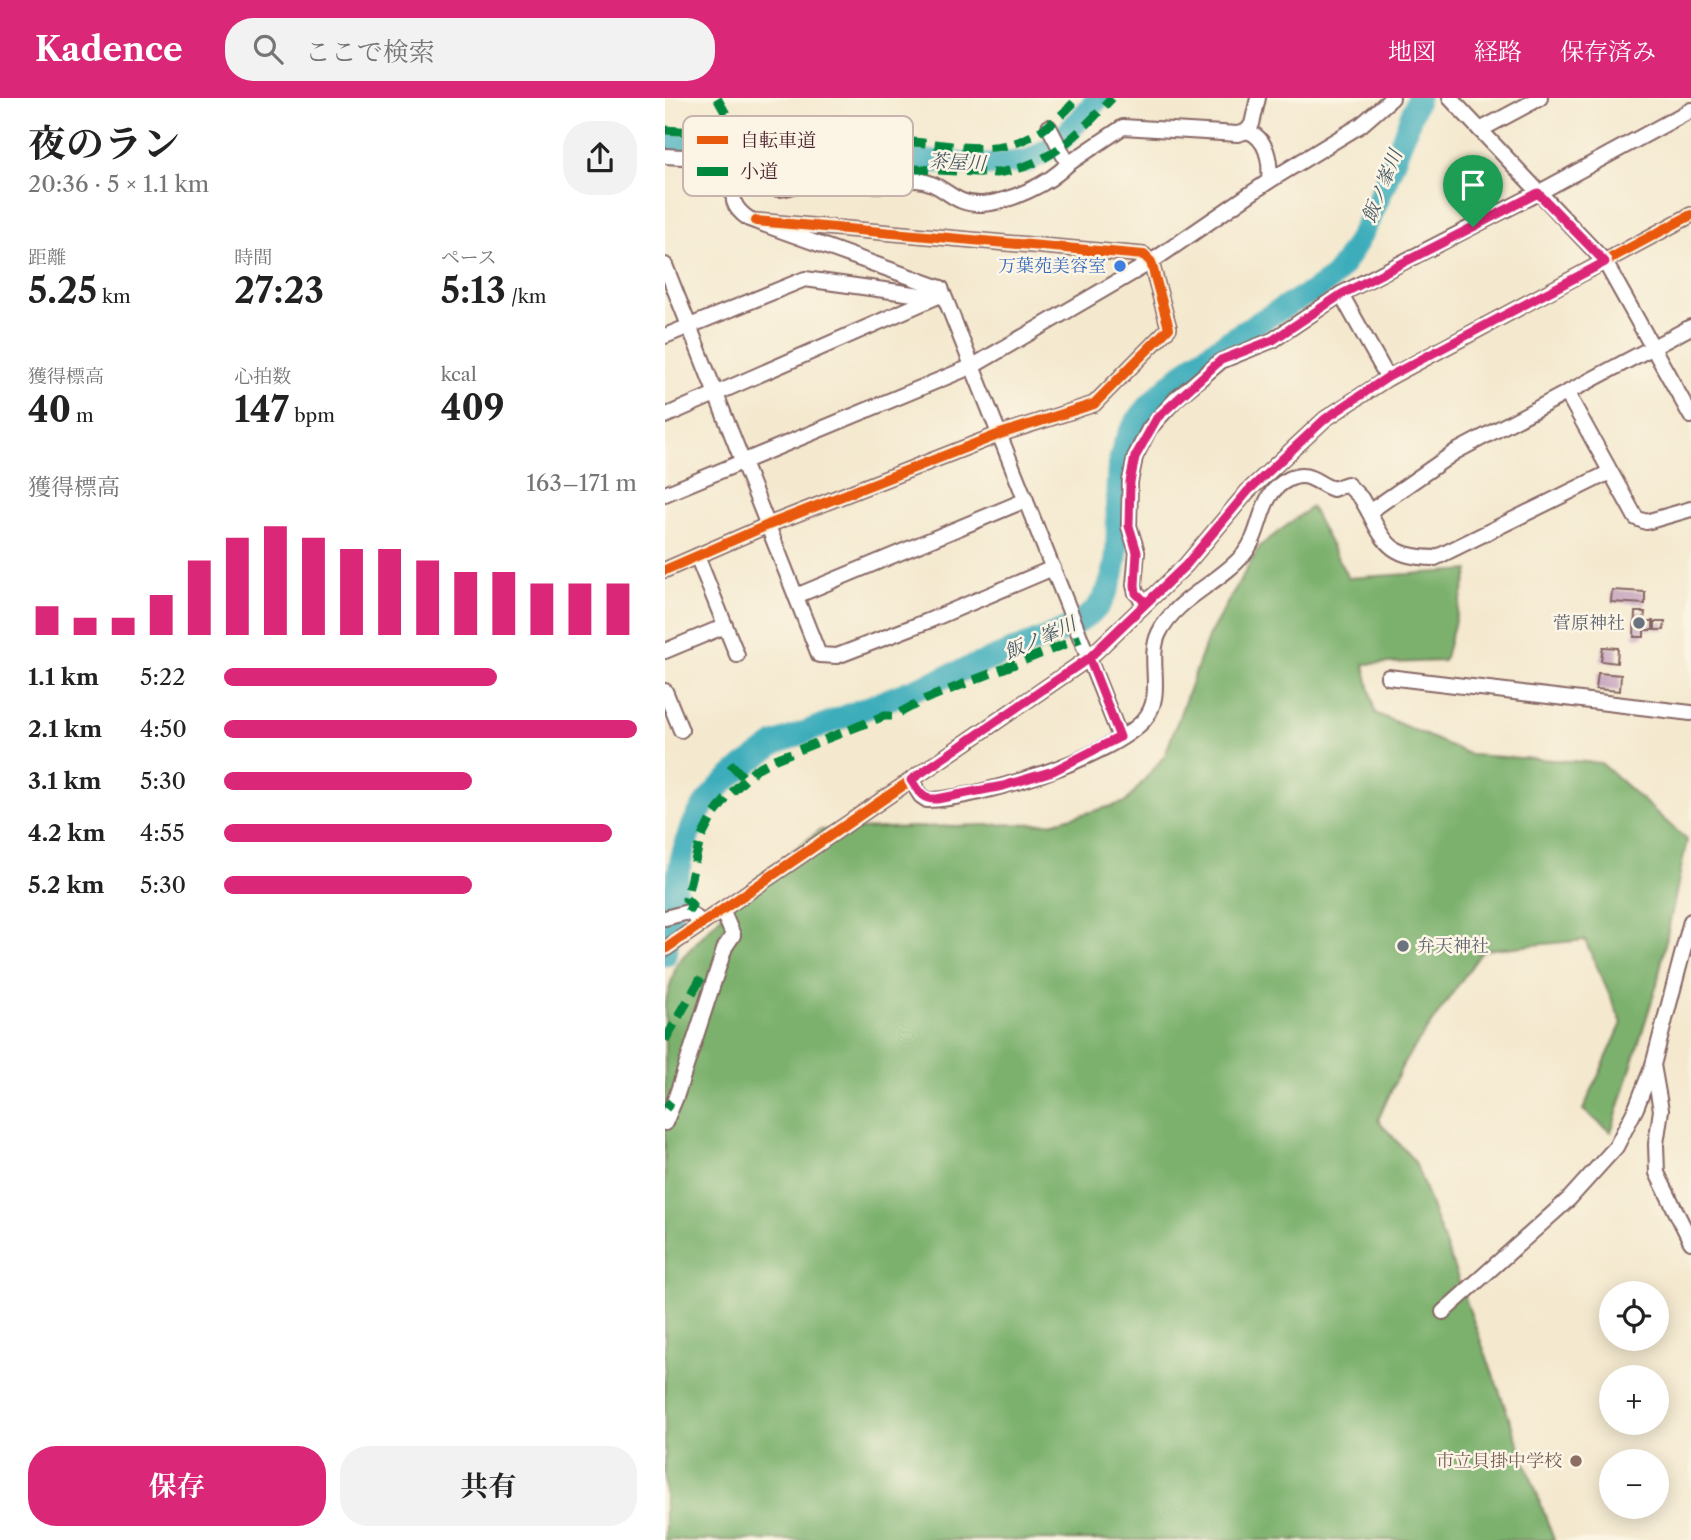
<!DOCTYPE html>
<html lang="ja">
<meta charset="utf-8">
<style>
:root{--surface:#fff;--page:#f2f2f2;--text:#222;--muted:#767676;--accent:#db2777}
body{margin:0;font-family:"Libre Caslon Text","Noto Serif JP",serif;background:var(--page);color:var(--text);height:100vh;display:flex;flex-direction:column;font-size:26px;white-space:nowrap}
*{box-sizing:border-box;margin:0}
p{font-size:23px;color:var(--muted)}
.icon{flex:none;width:38px;height:38px;fill:none;stroke:currentColor;stroke-width:2;stroke-linecap:round;stroke-linejoin:round}
.map{position:relative;flex:1;overflow:hidden}
.details{display:flex;flex-direction:column;background:var(--surface);width:665px}
.details>*{flex:none}
.fabs{position:absolute;left:934px;top:1183px;display:grid;gap:14px}
.fabs a{display:grid;place-items:center;width:70px;height:70px;border-radius:50%;background:var(--surface);box-shadow:0 4px 18px #0003;font-size:35px}
.pin{position:absolute;display:grid;place-items:center;width:60px;height:60px;color:#fff;margin:-72px -30px;border-radius:50% 50% 50% 0;rotate:-45deg;box-shadow:0 0 7px #0007}
.pin .icon{rotate:45deg}
.round{display:grid;place-items:center;flex:none;width:74px;height:74px;border-radius:28px;background:var(--page)}
.headline{display:flex;align-items:center;justify-content:space-between;height:119px;padding:0 28px}
h1{font-size:38px;font-weight:700;line-height:52px}
.figures{display:grid;grid-template-columns:repeat(3,1fr);gap:10px;height:119px;padding:7px 28px}
.figures div{display:grid;align-content:center}
.figures b{font-size:35px;font-weight:700}
.figures small{font-size:19px;font-weight:400}
.figures p{font-size:19px}
.chart{height:196px;padding:14px 28px}
.chart p{display:flex;justify-content:space-between}
.chart svg{width:100%;height:126px;margin-top:7px;stroke:var(--accent);stroke-width:6}
.cta{display:flex;gap:14px;margin-top:auto;padding:14px 28px}
.cta a{flex:1;height:80px;border-radius:28px;background:var(--accent);color:#fff;font-size:28px;font-weight:700;line-height:80px;text-align:center}
.cta a+a{background:var(--page);color:var(--text)}
ul{padding:0 28px;list-style:none;font-size:23px}
li{display:grid;grid-template-columns:112px 84px 1fr;align-items:center;height:52px}
li i{height:18px;border-radius:9px;background:var(--accent)}
header{display:flex;align-items:center;gap:42px;box-sizing:border-box;height:98px;padding:0 35px;background:var(--accent);color:#fff}
header strong{font-size:33px}
nav{display:flex;gap:38px;margin-inline-start:auto;font-size:24px}
.search{width:490px;height:63px;background:var(--page);display:flex;align-items:center;gap:18px;box-sizing:border-box;padding:0 24px;border-radius:28px;color:var(--muted);font-size:26px}
main{display:flex;flex:1;min-height:0}
.map>svg:first-child{display:block}
.forest{fill:#7cb16d;stroke:#63684c;stroke-width:2}
.lines{fill:none;stroke-linecap:round;stroke-linejoin:round}
.river{stroke:#3eadbb;stroke-width:23}
.building{fill:#bf9aba}
.minor-casing{stroke:#866664;stroke-width:18}
.minor{stroke:#fff;stroke-width:14}
.quiet{stroke:#00873e;stroke-width:9;stroke-dasharray:18 9;stroke-linecap:butt}
.cycleway-casing{stroke:#fcf5e5;stroke-width:15}
.cycleway{stroke:#e8590c;stroke-width:10}
.route-casing{stroke:#fff;stroke-width:14}
.route{stroke:#db2777;stroke-width:9}
.shop-dot{fill:#3f7fe0;stroke:#fcf5e5;stroke-width:2.5}
.worship-dot{fill:#6b7280;stroke:#fcf5e5;stroke-width:2.5}
.education-dot{fill:#8d6e63;stroke:#fcf5e5;stroke-width:2.5}
.labels{text-anchor:middle;dominant-baseline:central;stroke-width:5;stroke-linejoin:round;paint-order:stroke}
.shop-label{font-size:18px;fill:#366cbe;stroke:#fcf5e5;text-anchor:end}
.worship-label{font-size:18px;fill:#5b616d;stroke:#fcf5e5;text-anchor:end}
.education-label{font-size:18px;fill:#785e54;stroke:#fcf5e5;text-anchor:end}
.water-label{font-size:19px;font-style:italic;fill:#455865;stroke:#fcf5e5}
.key{fill:#fcf5e5;stroke:#c7b5ad;stroke-width:2}
.key-label{font-size:19px;fill:#4a1f2b}
</style>
<header>
<strong>Kadence</strong>
<div class="search"><svg class="icon" aria-label="search" viewBox="0 0 24 24"><circle cx="10" cy="10" r="6"/><path d="M15 15l6 6"/></svg>ここで検索</div>
<nav><a>地図</a><a>経路</a><a>保存済み</a></nav>
</header>
<main>
<section class="details">
<div class="headline"><div><h1>夜のラン</h1><p>20:36 · 5 × 1.1 km</p></div><a class="round"><svg class="icon" aria-label="share" viewBox="0 0 24 24"><path d="M12 15V3M7 8l5-5 5 5M5 13v7h14v-7"/></svg></a></div>
<div class="figures">
<div><p>距離</p><b>5.25<small> km</small></b></div>
<div><p>時間</p><b>27:23</b></div>
<div><p>ペース</p><b>5:13<small> /km</small></b></div>
</div>
<div class="figures">
<div><p>獲得標高</p><b>40<small> m</small></b></div>
<div><p>心拍数</p><b>147<small> bpm</small></b></div>
<div><p>kcal</p><b>409</b></div>
</div>
<div class="chart"><p><span>獲得標高</span>163–171 m</p>
<svg viewBox="0 0 160 44" preserveAspectRatio="none"><path d="M5 44V34M15 44V38M25 44V38M35 44V30M45 44V18M55 44V10M65 44V6M75 44V10M85 44V14M95 44V14M105 44V18M115 44V22M125 44V22M135 44V26M145 44V26M155 44V26"/></svg>
</div>
<ul>
<li><b>1.1 km</b>5:22<i style="width:66%"></i></li>
<li><b>2.1 km</b>4:50<i style="width:100%"></i></li>
<li><b>3.1 km</b>5:30<i style="width:60%"></i></li>
<li><b>4.2 km</b>4:55<i style="width:94%"></i></li>
<li><b>5.2 km</b>5:30<i style="width:60%"></i></li>
</ul>
<div class="cta"><a>保存</a><a>共有</a></div>
</section>
<div class="map">
<svg width="1026" height="1442" viewBox="0 0 1026 1442">
<rect width="100%" height="100%" fill="#fcf5e5"/>
<filter id="ink" filterUnits="userSpaceOnUse"><feTurbulence type="fractalNoise" baseFrequency=".0143" numOctaves="2"/><feDisplacementMap in="SourceGraphic" scale="14" xChannelSelector="R" yChannelSelector="G"/><feConvolveMatrix kernelMatrix="1 2 1 2 8 2 1 2 1" color-interpolation-filters="sRGB"/></filter>
<filter id="wash" filterUnits="userSpaceOnUse"><feTurbulence type="fractalNoise" baseFrequency=".00686" numOctaves="4" result="noise"/><feDisplacementMap in="SourceGraphic" scale="28" xChannelSelector="R" yChannelSelector="G"/><feGaussianBlur stdDeviation="1.57" result="paint"/><feColorMatrix in="noise" values="0 0 0 0 0 0 0 0 0 0 0 0 0 0 0 0 0 1.4 0 .05"/><feComposite in="paint" operator="in"/></filter>
<g filter="url(#wash)">
<rect width="100%" height="100%" fill="#f4e9cf"/>
<polygon class="forest" points="646,409 683,480 804,472 779,563 699,566 710,615 806,657 936,665 1022,742 992,886 946,1034 918,1012 957,925 920,842 818,852 739,964 713,1022 750,1064 889,1442 0,1442 0,905 12,865 92,780 155,732 386,725 461,704 500,657 544,537 595,448"/>
<g class="lines">
<g class="river">
<polyline points="0,46 322,67 363,63 392,46 434,0"/>
<path d="M0,857C10,806 10,739 47,697C65,676 88,662 110,646L400,532C410,526 424,519 431,511C475,456 430,380 471,324C508,274 564,242 616,211C631,202 659,189 670,177C706,134 732,53 753,0"/>
</g>
</g>
<g id="blocks">
<g class="building">
<polygon points="947,492 980,494 980,506 946,504"/>
<polygon points="970,514 980,514 979,523 988,523 988,532 979,532 979,539 969,539"/>
<polygon points="990,524 1000,524 999,532 990,532"/>
<polygon points="938,549 953,550 952,565 936,563"/>
<polygon points="933,575 956,577 955,593 931,591"/>
</g>
</g>
</g>
<g filter="url(#ink)">
<use href="#blocks" fill-opacity="0" stroke="#866664" stroke-width="2"/>
<g class="lines">
<defs>
<g id="minor">
<polyline points="785,0 940,164 1026,318"/>
<polyline points="815,32 875,0"/>
<path d="M582,33C602,40 606,63 604,83"/>
<path d="M0,58L71,62C80,88 53,100 84,121L276,190L455,639"/>
<polyline points="403,66 458,29 573,36 582,33 587,26 593,0"/>
<path d="M73,79C87,83 100,91 114,91C123,91 132,86 141,85C166,83 191,88 216,87C231,87 243,79 258,83C282,88 287,107 317,106C345,104 384,86 403,66L384,29"/>
<polyline points="0,167 154,557 172,558 263,523 388,470"/>
<polyline points="0,238 140,181 270,199"/>
<polyline points="723,280 676,196 873,95 1026,12"/>
<polyline points="902,295 971,420 981,424 1026,411"/>
<polyline points="0,318 271,199 276,190"/>
<path d="M945,374L770,460C730,459 721,450 704,414L790,354L1026,229"/>
<polyline points="0,396 308,268 486,164 604,83 696,27 727,0"/>
<polyline points="32,458 72,557"/>
<polyline points="0,472 103,427 335,336 429,306 504,230 486,164 479,157 91,123"/>
<polyline points="131,498 361,402"/>
<polyline points="481,505 471,495 469,487 472,454 464,428 465,384 470,359 484,331 511,301 556,263 608,242 676,196"/>
<polyline points="0,553 60,528"/>
<polyline points="723,579 1026,615"/>
<polyline points="0,593 16,632"/>
<path d="M246,682L256,698L262,702C313,701 445,660 479,622C501,597 481,562 494,535C511,500 555,485 579,456C599,432 592,396 624,381C643,372 651,385 668,391L682,386L696,400L704,414"/>
<polyline points="0,820 23,814 38,825"/>
<polyline points="0,851 424,560 521,467 583,393 660,321 723,280 1026,117"/>
<polyline points="988,967 996,1012 991,1046 992,1075 1026,1144"/>
<polyline points="0,1025 11,999 60,849 68,837 57,812"/>
<polyline points="778,1214 904,1101 951,1049 971,1010 988,967 1026,823"/>
</g>
</defs>
<use href="#minor" class="minor-casing"/>
<use href="#minor" class="minor"/>
<g class="quiet">
<path d="M52,0L73,37L71,62L332,75C385,68 412,37 447,0"/>
<path d="M0,32C82,38 164,41 247,44C282,46 318,56 353,44C378,35 396,19 413,0"/>
<polyline points="184,68 185,42"/>
<polyline points="65,665 80,681"/>
<polyline points="23,814 27,807 21,801 35,742 47,719 64,697 91,671 108,662 219,618 229,618 258,602 416,540"/>
<polyline points="0,942 36,880"/>
<polyline points="0,1004 7,1010"/>
</g>
<defs>
<g id="cycleway">
<polyline points="0,472 103,427 335,336 429,306 504,230 486,164 479,157 91,123"/>
<polyline points="0,851 424,560 521,467 583,393 660,321 723,280 1026,117"/>
</g>
</defs>
<use href="#cycleway" class="cycleway-casing"/>
<use href="#cycleway" class="cycleway"/>
</g>
</g>
<g class="lines" filter="url(#ink)">
<defs>
<path id="route" d="M808,129L677,196L608,242L556,262L492,320L470,359L465,384L464,428L472,454L470,487L471,495L481,505L424,560L246,682C254,694 257,702 272,701L338,688L388,673L455,639L424,560L521,467L583,393L660,321L723,279L940,164L873,95L808,129"/>
</defs>
<use href="#route" class="route-casing"/>
<use href="#route" class="route"/>
</g>
<circle class="shop-dot" cx="455" cy="168" r="7"/>
<g class="worship-dot">
<circle cx="974" cy="525" r="7"/>
<circle cx="738" cy="848" r="7"/>
</g>
<circle class="education-dot" cx="911" cy="1363" r="7"/>
<g class="labels">
<g class="shop-label">
<text x="441" y="168">万葉苑美容室</text>
</g>
<g class="worship-label">
<text x="960" y="525">菅原神社</text>
<text x="752" y="848" text-anchor="start">弁天神社</text>
</g>
<g class="education-label">
<text x="897" y="1363">市立貝掛中学校</text>
</g>
<g class="water-label">
<text transform="translate(292 64) rotate(3)">茶屋川</text>
<text transform="translate(717 88) rotate(-68)">飯ノ峯川</text>
<text transform="translate(375 540) rotate(-24)">飯ノ峯川</text>
</g>
</g>
<rect x="18" y="18" width="230" height="80" rx="10" class="key"/>
<rect x="32" y="38" width="31" height="8" fill="#e8590c"/>
<rect x="32" y="69" width="31" height="9" fill="#00873e"/>
<g class="key-label">
<text x="75" y="49">自転車道</text>
<text x="75" y="80">小道</text>
</g>
</svg>
<div class="fabs">
<a><svg class="icon" aria-label="locate" viewBox="0 0 24 24"><circle cx="12" cy="12" r="6"/><path d="M12 2v4M12 18v4M2 12h4M18 12h4"/></svg></a>
<a>+</a>
<a>−</a>
</div>
<div class="pin" style="left:808px;top:129px;background:#1e9e55"><svg class="icon" aria-label="arrive" viewBox="0 0 24 24"><path d="M6 21V4h12l-3 4 3 4H6"/></svg></div>
</div>
</main>
